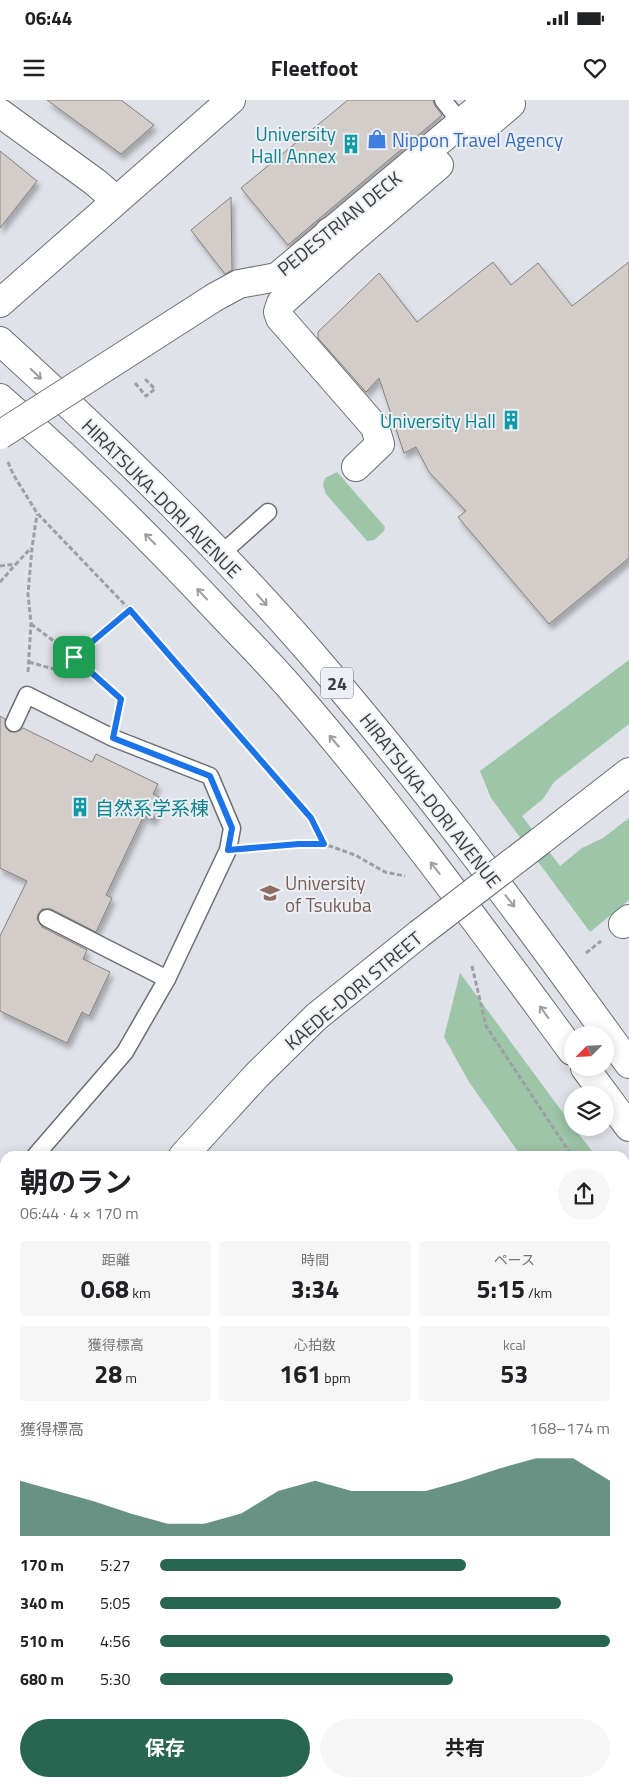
<!DOCTYPE html>
<html lang="ja">
<meta charset="utf-8">
<style>
:root{--surface:#fff;--page:#f6f6f6;--text:#202124;--muted:#757577;--accent:#296651}
body{margin:0;font-family:"Titillium Web","Noto Sans JP",sans-serif;background:var(--page);color:var(--text);height:100vh;display:flex;flex-direction:column;font-size:19px;white-space:nowrap}
*{box-sizing:border-box;margin:0}
p{font-size:16px;color:var(--muted)}
.icon{flex:none;width:28px;height:28px;fill:none;stroke:currentColor;stroke-width:2;stroke-linecap:round;stroke-linejoin:round}
.map{position:relative;flex:1;overflow:hidden}
.sheet{position:absolute;left:0px;top:1051px;width:630px;height:636px;display:flex;flex-direction:column;background:var(--surface);border-radius:15px 15px 0 0;box-shadow:0 2px 12px #0003}
.sheet>*{flex:none}
.needle{width:32px;rotate:246deg}
.tools{position:absolute;left:564px;top:926px;display:grid;gap:10px}
.tools a{display:grid;place-items:center;width:50px;height:50px;border-radius:50%;background:var(--surface);box-shadow:0 2px 12px #0003;font-size:25px}
.pin{position:absolute;display:grid;place-items:center;width:42px;height:42px;color:#fff;margin:-21px;border-radius:10px;box-shadow:0 2px 8px #0006}
.round{display:grid;place-items:center;flex:none;width:52px;height:52px;border-radius:26px;background:var(--page)}
.headline{display:flex;align-items:center;justify-content:space-between;height:85px;padding:0 20px}
h1{font-size:28px;font-weight:700;line-height:38px}
.stats{display:grid;grid-template-columns:repeat(3,1fr);gap:8px;height:85px;padding:5px 20px}
.stats div{display:grid;align-content:center;border-radius:5px;background:var(--page);text-align:center}
.stats b{font-size:25px;font-weight:700}
.stats small{font-size:14px;font-weight:400}
.stats p{font-size:14px}
.chart{height:140px;padding:10px 20px}
.chart p{display:flex;justify-content:space-between}
.chart svg{width:100%;height:90px;margin-top:5px;fill:var(--accent);opacity:.7}
.primary-button{display:flex;gap:10px;margin-top:auto;padding:10px 20px}
.primary-button a{flex:1;height:58px;border-radius:30px;background:var(--accent);color:#fff;font-size:20px;font-weight:700;line-height:58px;text-align:center}
.primary-button a+a{background:var(--page);color:var(--text)}
ul{padding:0 20px;list-style:none;font-size:16px}
li{display:grid;grid-template-columns:80px 60px 1fr;align-items:center;height:38px}
li i{height:12px;border-radius:6px;background:var(--accent)}
.status{display:flex;justify-content:space-between;align-items:center;height:35px;padding:0 25px;background:var(--surface);direction:ltr}
.status svg{height:14px;fill:currentColor}
header{display:flex;justify-content:space-between;align-items:center;height:65px;padding:0 20px;background:var(--surface);font-size:22px;font-weight:700}
.map>svg:first-child{display:block}
.green{fill:#9dc5a8}
.building{fill:#d2cdc8;stroke:#86817d;filter:url(#shadow)}
.lines{fill:none;stroke-linecap:round;stroke-linejoin:round}
.lane-casing{stroke:#6c6f74;stroke-width:19}
.street-casing{stroke:#6c6f74;stroke-width:30}
.secondary-casing{stroke:#6c6f74;stroke-width:30}
.primary-casing{stroke:#6c6f74;stroke-width:30}
.path{stroke:#9d9fa4;stroke-width:3;stroke-dasharray:5 2.5;stroke-linecap:butt}
.lane{stroke:#fff;stroke-width:16}
.street{stroke:#fff;stroke-width:28}
.secondary{stroke:#fff;stroke-width:28}
.primary{stroke:#fff;stroke-width:28}
.street-bridge-casing{stroke:#6c6f74;stroke-width:30;stroke-linecap:butt}
.secondary-bridge-casing{stroke:#6c6f74;stroke-width:30;stroke-linecap:butt}
.street-bridge{stroke:#fff;stroke-width:28}
.secondary-bridge{stroke:#fff;stroke-width:28}
.oneway{stroke:#9d9e9e}
.route-casing{stroke:#fff;stroke-width:10}
.route{stroke:#1a73e8;stroke-width:6}
.labels{text-anchor:middle;dominant-baseline:central;stroke-width:4;stroke-linejoin:round;paint-order:stroke}
.shield{fill:#ecf0f5;stroke:#707275;stroke-width:1}
.shield-label{font-size:18px;font-weight:bold;fill:#3b3c3e}
.culture-label{font-size:19px;fill:#0d838f;stroke:#ecf0f5;text-anchor:end}
.shop-label{font-size:19px;fill:#366cbe;stroke:#ecf0f5;text-anchor:start}
.street-label{font-size:19px;fill:#3b3c3e;stroke:#ecf0f5}
.education-label{font-size:19px;fill:#785e54;stroke:#ecf0f5;text-anchor:start}
</style>
<div class="status"><b>06:44</b><svg viewBox="0 0 49 12"><path d="M0 12V9h3v3zM5 12V6h3v6zM10 12V3h3v9zM15 12V0h3v12zM26 1h20v11H26zM47 4h2v5h-2z"/></svg></div>
<header><svg class="icon" aria-label="menu" viewBox="0 0 24 24"><path d="M4 6h16M4 12h16M4 18h16"/></svg>Fleetfoot<svg class="icon" aria-label="heart" viewBox="0 0 24 24"><path d="M12 20l-8-8c-3-5 5-10 8-4 3-6 11-1 8 4z"/></svg></header>
<div class="map">
<svg width="629" height="1687" viewBox="0 0 629 1687">
<defs>
<filter id="shadow"><feDropShadow dx="3" dy="5.5" stdDeviation="2.5" flood-color="#0004"/></filter>
</defs>
<rect width="100%" height="100%" fill="#dfe2e8"/>
<g class="green">
<polygon points="337,372 385,427 384,431 374,440 367,441 326,394 323,385 325,378"/>
<polygon points="629,560 629,624 554,682 543,699 522,716 560,766 582,748 603,738 629,718 629,800 590,832 491,698 480,671"/>
<polygon points="460,873 572,1025 572,1028 574,1028 596,1056 521,1056 469,982 444,937"/>
<polygon points="625,1096 629,1101 629,1210 625,1204"/>
</g>
<g class="building">
<polygon points="47,0 121,0 154,25 121,54"/>
<polygon points="348,0 433,0 435,6 442,15 288,145 241,88"/>
<polygon points="0,51 37,81 0,128"/>
<polygon points="231,97 232,170 225,174 191,130"/>
<polygon points="493,162 511,185 538,163 572,206 629,162 629,458 549,524 458,417 466,411 429,372 416,347 404,353 379,278 366,292 318,238 318,232 379,173 417,222"/>
<polygon points="0,616 5,619 6,628 10,632 19,631 23,628 92,662 96,654 158,684 153,694 163,699 153,720 144,715 106,795 112,798 96,832 51,809 42,809 38,814 37,819 42,827 87,850 83,859 110,872 89,916 82,912 67,943 0,911 0,836 27,781 0,768"/>
</g>
<g class="lines">
<defs>
<g id="lane">
<polyline points="443,0 461,23"/>
<polyline points="221,454 268,412"/>
<polyline points="14,623 27,595 113,638 210,676 232,728 228,750 167,879 125,952 35,1056"/>
<polyline points="47,818 167,879"/>
<polyline points="0,1097 5,1091"/>
<polyline points="0,1138 5,1142"/>
<polyline points="625,1296 629,1300"/>
<polyline points="625,1502 629,1499"/>
<polyline points="0,1573 5,1578"/>
<polyline points="293,1687 297,1682"/>
</g>
<g id="street">
<polyline points="0,13 95,82 116,100"/>
<polyline points="476,34 511,4 507,0"/>
<polyline points="329,132 342,148 281,203 278,212 280,218 375,327 380,344 356,367"/>
<polyline points="342,148 439,65"/>
<polyline points="215,197 239,184 277,177 488,0"/>
<polyline points="623,824 629,819"/>
</g>
<g id="secondary">
<polyline points="0,203 231,0"/>
<polyline points="539,742 629,672"/>
<polyline points="183,1056 256,976 316,917 419,834"/>
<polyline points="0,1269 5,1263"/>
</g>
<g id="primary">
<path d="M0,241C114,345 229,456 329,574C436,699 533,831 629,964"/>
<path d="M0,298C79,367 153,441 225,518C248,542 272,566 294,592C393,706 482,829 572,951"/>
<polyline points="585,968 629,1027"/>
</g>
</defs>
<use href="#lane" class="lane-casing"/>
<use href="#street" class="street-casing"/>
<use href="#secondary" class="secondary-casing"/>
<use href="#primary" class="primary-casing"/>
<g class="path">
<polyline points="135,283 146,296 155,289 144,278"/>
<polyline points="8,362 13,374 37,413 130,510 311,718 324,744 355,755 385,772 405,776"/>
<polyline points="0,466 16,464 31,448"/>
<polyline points="0,482 16,464"/>
<polyline points="31,524 75,557 121,599 118,615"/>
<polyline points="29,562 57,570 130,510"/>
<polyline points="28,572 31,523 28,494 32,448 37,414"/>
<polyline points="253,748 324,744"/>
<polyline points="586,853 601,841"/>
<polyline points="472,866 486,926 572,1056"/>
<polyline points="625,1136 629,1142"/>
<polyline points="0,1199 4,1209 0,1213"/>
<polyline points="0,1321 5,1315"/>
</g>
<use href="#lane" class="lane"/>
<use href="#street" class="street"/>
<use href="#secondary" class="secondary"/>
<use href="#primary" class="primary"/>
<defs>
<polyline id="street-bridge" points="0,335 215,197"/>
<polyline id="secondary-bridge" points="419,834 539,742"/>
</defs>
<use href="#street-bridge" class="street-bridge-casing"/>
<use href="#secondary-bridge" class="secondary-bridge-casing"/>
<use href="#street-bridge" class="street-bridge"/>
<use href="#secondary-bridge" class="secondary-bridge"/>
</g>
<defs><path id="oneway-shaft" d="M-6 0H5M1.5-3L5.5 0L1.5 3" fill="none" stroke-width="1.6" stroke-linecap="round" stroke-linejoin="round" transform="scale(1.25)"/></defs>
<g class="oneway">
<use href="#oneway-shaft" transform="translate(36 274) rotate(44)"/>
<use href="#oneway-shaft" transform="translate(150 439) rotate(-135)"/>
<use href="#oneway-shaft" transform="translate(202 494) rotate(-133)"/>
<use href="#oneway-shaft" transform="translate(262 500) rotate(48)"/>
<use href="#oneway-shaft" transform="translate(334 641) rotate(-130)"/>
<use href="#oneway-shaft" transform="translate(435 768) rotate(-128)"/>
<use href="#oneway-shaft" transform="translate(510 801) rotate(52)"/>
<use href="#oneway-shaft" transform="translate(544 912) rotate(-126)"/>
</g>
<g class="lines">
<defs>
<polygon id="route" points="130,510 311,718 324,744 299,744 228,750 232,728 210,676 113,638 121,599 74,557"/>
</defs>
<use href="#route" class="route-casing"/>
<use href="#route" class="route"/>
</g>
<defs>
<symbol id="shop-bare" viewBox="-9 -9 18 18"><path d="M-5-2.5h2.3a2.7 3.5 0 0 1 5.4 0H5L5.5 6h-11ZM-1.5-2.5h3a1.5 2.3 0 0 0-3 0Z" fill="#3f7fe0" stroke="#ecf0f5" stroke-width="2.5" paint-order="stroke"/></symbol>
<symbol id="building-bare" viewBox="-9 -9 18 18"><path d="M-4-6H4V6H1V3H-1V6H-4ZM-2.5-4.3h1.7v1.8h-1.7ZM.8-4.3h1.7v1.8H.8ZM-2.5-1h1.7V.8h-1.7ZM.8-1h1.7V.8H.8Z" fill="#0f9aa8" stroke="#ecf0f5" stroke-width="2.5" paint-order="stroke"/></symbol>
<symbol id="university-bare" viewBox="-9 -9 18 18"><path d="M0-5L7-2L0 1L-7-2ZM-4 1L0 2.5L4 1V4Q0 6-4 4Z" fill="#8d6e63" stroke="#ecf0f5" stroke-width="2.5" paint-order="stroke"/></symbol>
</defs>
<g fill-rule="evenodd">
<use href="#shop-bare" x="363" y="25" width="28" height="28"/>
<use href="#building-bare" x="337" y="30" width="28" height="28"/>
<use href="#building-bare" x="497" y="306" width="28" height="28"/>
<use href="#building-bare" x="66" y="693" width="28" height="28"/>
<use href="#university-bare" x="256" y="779" width="28" height="28"/>
</g>
<g class="labels">
<rect class="shield" x="321" y="567.5" width="32" height="31" rx="4"/>
<g class="shield-label">
<text x="337" y="583">24</text>
</g>
<g class="culture-label">
<text x="336" y="33">University<tspan x="336" dy="22">Hall Annex</tspan></text>
<text x="496" y="320">University Hall</text>
<text x="95" y="707" text-anchor="start">自然系学系棟</text>
</g>
<g class="shop-label">
<text x="392" y="39">Nippon Travel Agency</text>
</g>
<g class="street-label">
<text transform="translate(339 123) rotate(-39)">PEDESTRIAN DECK</text>
<text transform="translate(162 398) rotate(45)">HIRATSUKA-DORI AVENUE</text>
<text transform="translate(431 700) rotate(52)">HIRATSUKA-DORI AVENUE</text>
<text transform="translate(353 890) rotate(-40)">KAEDE-DORI STREET</text>
</g>
<g class="education-label">
<text x="285" y="782">University<tspan x="285" dy="22">of Tsukuba</tspan></text>
</g>
</g>
</svg>
<div class="tools">
<a><svg class="needle" viewBox="-14 -14 28 28"><path d="M0-13l5 13h-10z" fill="#e53935"/><path d="M0 13l5-13h-10z" fill="#757577"/></svg></a>
<a><svg class="icon" aria-label="layers" viewBox="0 0 24 24"><path d="M12 4l9 5-9 5-9-5zM3 14l9 5 9-5"/></svg></a>
</div>
<div class="pin" style="left:74px;top:557px;background:#1e9e55"><svg class="icon" aria-label="arrive" viewBox="0 0 24 24"><path d="M6 21V4h12l-3 4 3 4H6"/></svg></div>
<section class="sheet">
<div class="headline"><div><h1>朝のラン</h1><p>06:44 · 4 × 170 m</p></div><a class="round"><svg class="icon" aria-label="share" viewBox="0 0 24 24"><path d="M12 15V3M7 8l5-5 5 5M5 13v7h14v-7"/></svg></a></div>
<div class="stats">
<div><p>距離</p><b>0.68<small> km</small></b></div>
<div><p>時間</p><b>3:34</b></div>
<div><p>ペース</p><b>5:15<small> /km</small></b></div>
</div>
<div class="stats">
<div><p>獲得標高</p><b>28<small> m</small></b></div>
<div><p>心拍数</p><b>161<small> bpm</small></b></div>
<div><p>kcal</p><b>53</b></div>
</div>
<div class="chart"><p><span>獲得標高</span>168–174 m</p>
<svg viewBox="0 0 160 44" preserveAspectRatio="none"><path d="M0 44V17L10 22L20 27L30 33L40 38L50 38L60 33L70 22L80 17L90 22L100 22L110 22L120 17L130 11L140 6L150 6L160 17V44z"/></svg>
</div>
<ul>
<li><b>170 m</b>5:27<i style="width:68%"></i></li>
<li><b>340 m</b>5:05<i style="width:89%"></i></li>
<li><b>510 m</b>4:56<i style="width:100%"></i></li>
<li><b>680 m</b>5:30<i style="width:65%"></i></li>
</ul>
<div class="primary-button"><a>保存</a><a>共有</a></div>
</section>
</div>
